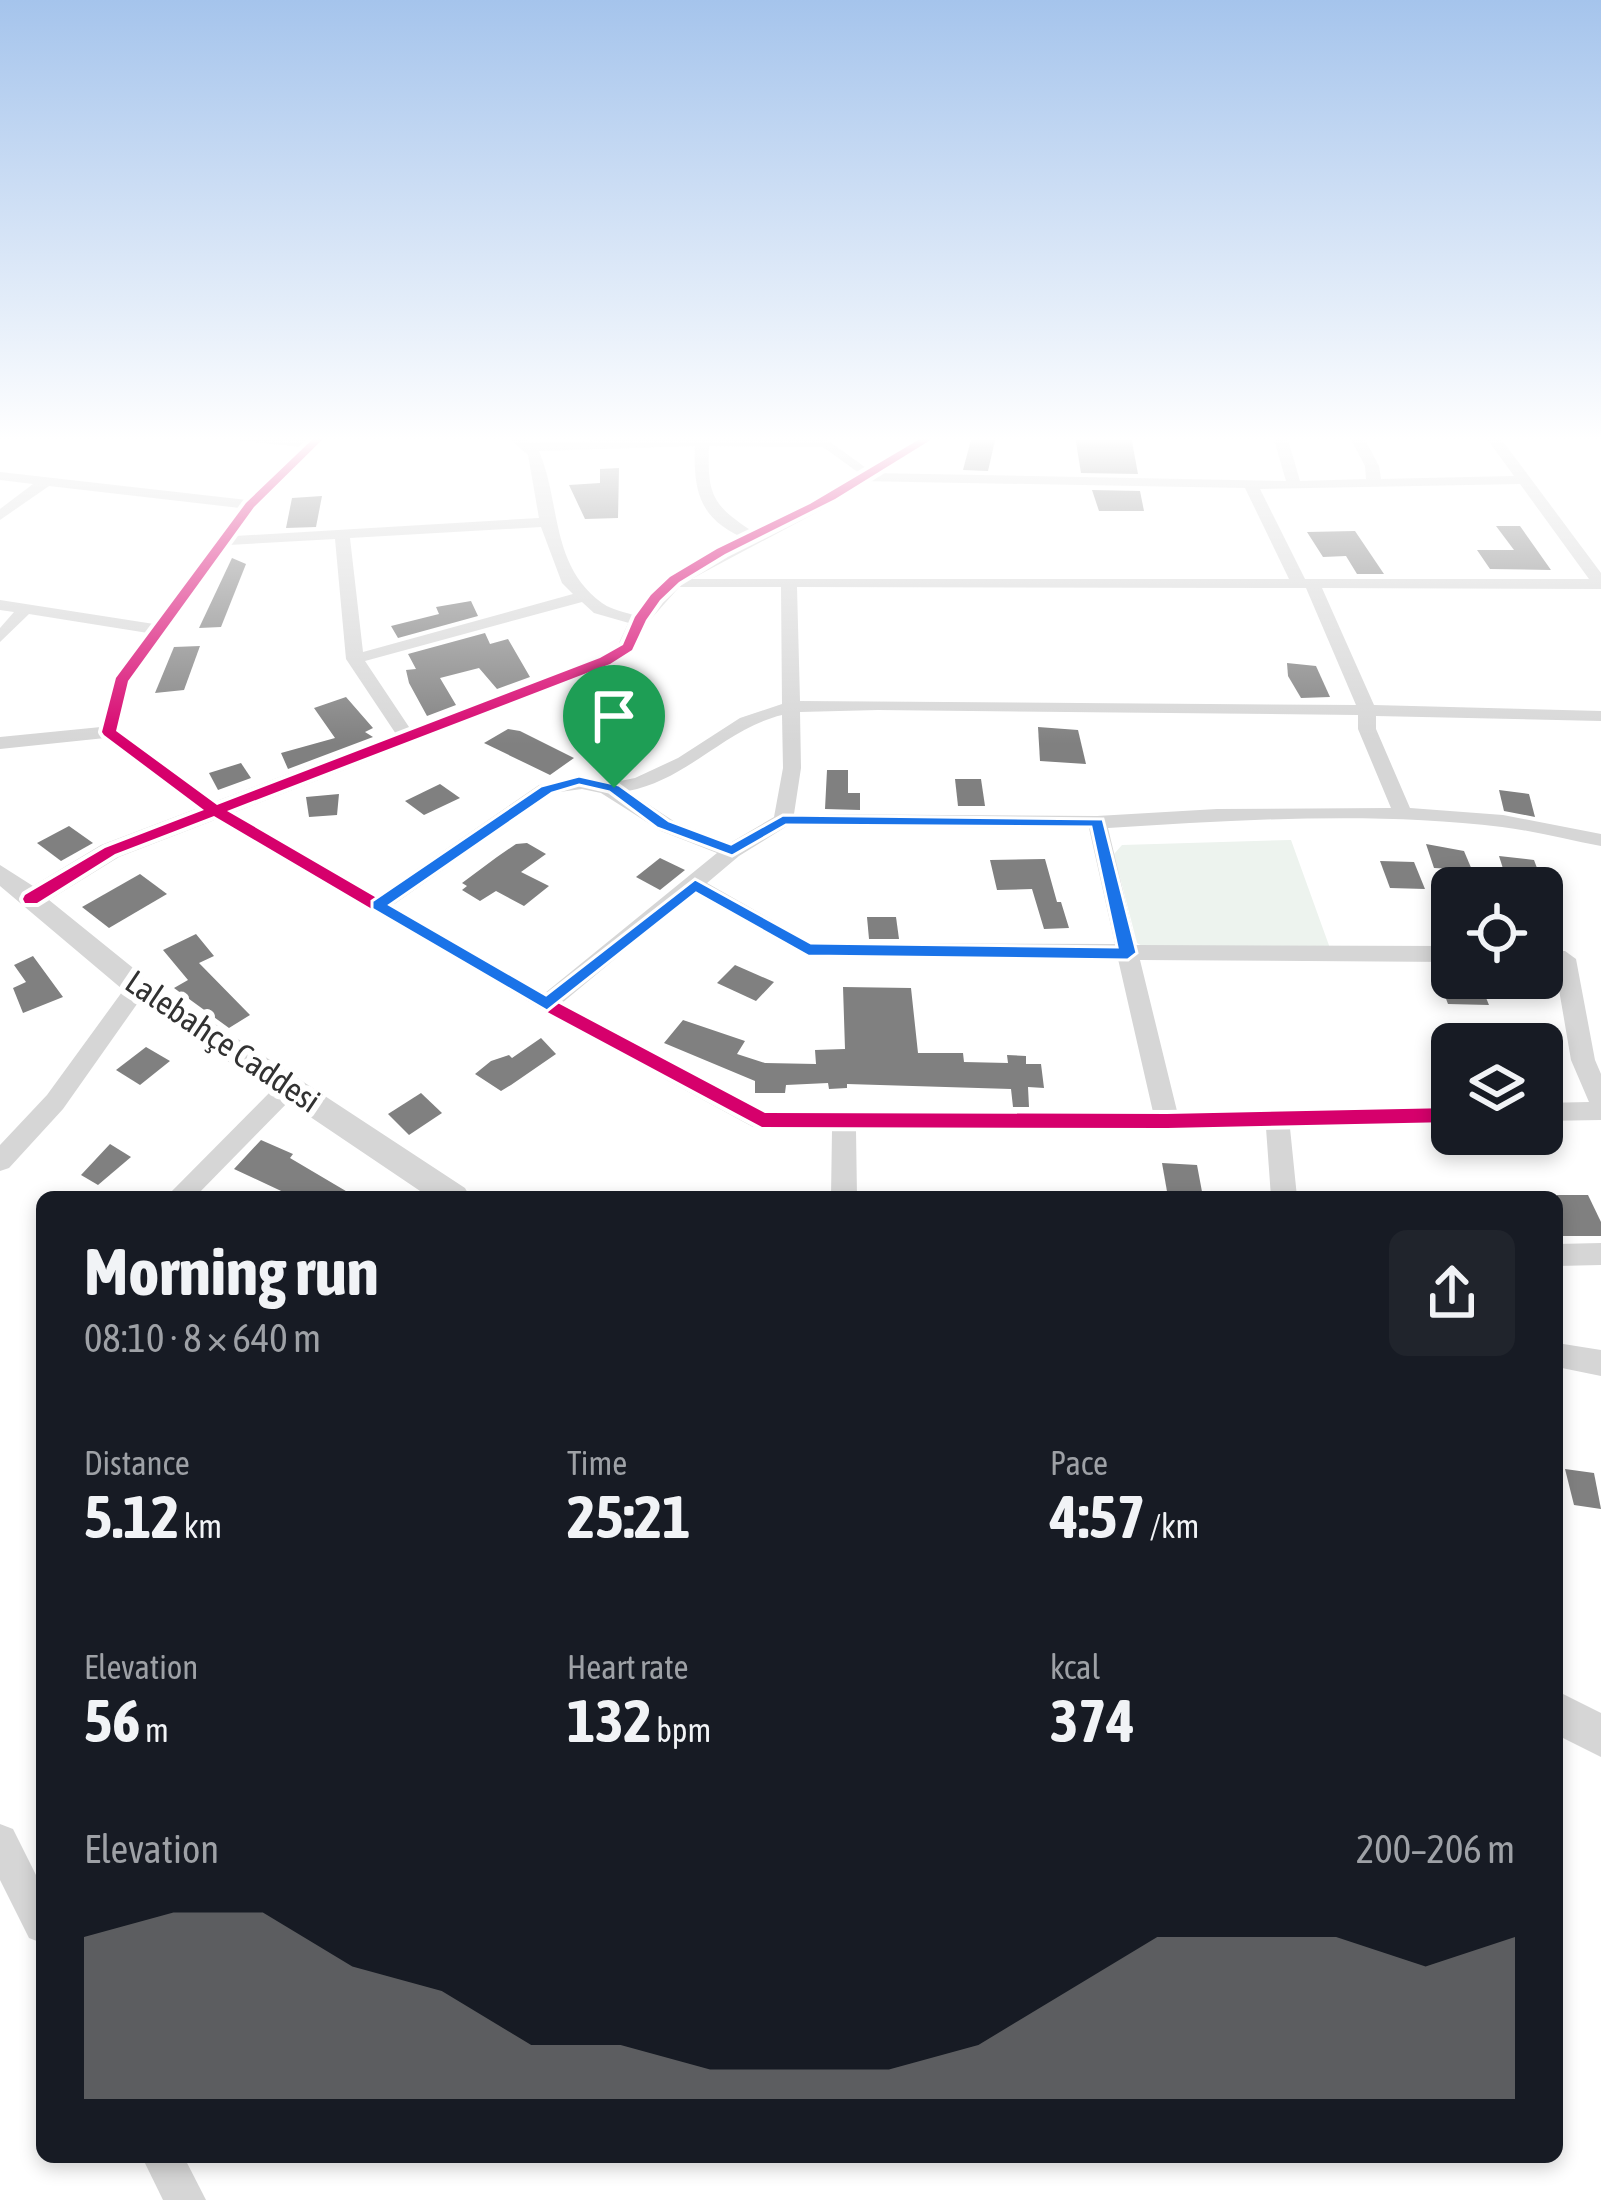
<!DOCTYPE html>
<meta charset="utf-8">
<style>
:root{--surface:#171b24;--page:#20242c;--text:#f1f3f6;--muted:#9ea1a6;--accent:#7a7a7a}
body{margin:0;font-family:"Asap Condensed",sans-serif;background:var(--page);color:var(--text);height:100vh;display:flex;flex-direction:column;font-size:45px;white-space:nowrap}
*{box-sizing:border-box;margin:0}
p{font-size:39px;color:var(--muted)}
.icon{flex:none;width:66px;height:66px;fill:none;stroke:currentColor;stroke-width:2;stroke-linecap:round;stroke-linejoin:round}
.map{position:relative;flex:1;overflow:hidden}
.side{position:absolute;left:36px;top:1191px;width:1527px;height:972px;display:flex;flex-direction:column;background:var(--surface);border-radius:18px;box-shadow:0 6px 18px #0003}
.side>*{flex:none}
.fabs{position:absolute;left:1431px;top:867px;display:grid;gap:24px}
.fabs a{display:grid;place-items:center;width:132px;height:132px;border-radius:18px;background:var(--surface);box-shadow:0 6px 18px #0003;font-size:60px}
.pin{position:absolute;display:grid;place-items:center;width:102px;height:102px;color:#fff;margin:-123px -51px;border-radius:50% 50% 50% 0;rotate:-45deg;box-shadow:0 0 12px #0007}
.pin .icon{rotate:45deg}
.round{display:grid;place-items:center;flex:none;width:126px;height:126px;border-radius:18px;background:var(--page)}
.summary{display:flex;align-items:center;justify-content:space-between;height:204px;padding:0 48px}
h1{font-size:66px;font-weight:700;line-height:90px}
.stats{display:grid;grid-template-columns:repeat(3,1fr);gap:18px;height:204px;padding:12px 48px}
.stats div{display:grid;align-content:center}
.stats b{font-size:60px;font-weight:700}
.stats small{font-size:33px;font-weight:400}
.stats p{font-size:33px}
.chart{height:336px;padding:24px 48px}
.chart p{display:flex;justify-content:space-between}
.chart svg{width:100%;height:216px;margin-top:12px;fill:var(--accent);opacity:.7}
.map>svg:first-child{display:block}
.green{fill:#edf3ee}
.building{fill:#808080}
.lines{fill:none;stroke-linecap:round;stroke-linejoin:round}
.minor{fill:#d6d6d6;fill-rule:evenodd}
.tertiary{fill:#d6d6d6;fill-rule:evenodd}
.cycleway-casing{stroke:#fff;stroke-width:8}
.cycleway{fill:#d6006c;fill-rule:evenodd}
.route{fill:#1a73e8;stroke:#fff;stroke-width:3;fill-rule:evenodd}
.labels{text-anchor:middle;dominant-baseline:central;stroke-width:12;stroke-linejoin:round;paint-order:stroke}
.street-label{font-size:33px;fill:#323232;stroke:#fff}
</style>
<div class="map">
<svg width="1601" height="2200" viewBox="0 0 1601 2200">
<rect width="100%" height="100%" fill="#fff"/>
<polygon class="green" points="1291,840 1331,951 1151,951 1137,943 1114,854 1122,845"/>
<g class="building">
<polygon points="972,436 996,436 988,471 963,470"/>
<polygon points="1075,436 1131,436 1138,474 1081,473"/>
<polygon points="619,468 618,518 585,519 569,485 600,483 600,469"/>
<polygon points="1092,490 1140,491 1144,511 1099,511"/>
<polygon points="322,496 316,527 286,528 292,498"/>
<polygon points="1496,526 1520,526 1551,570 1490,569 1477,550 1514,550"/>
<polygon points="1355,531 1384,574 1357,574 1346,556 1323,557 1307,532"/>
<polygon points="232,558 246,564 221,627 199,628"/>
<polygon points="471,601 478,616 398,638 391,626 439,614 436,607"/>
<polygon points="485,633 490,644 508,639 530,677 497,689 479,668 440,678 456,705 427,716 409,683 406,670 416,669 408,654"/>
<polygon points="200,646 184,690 155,693 174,647"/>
<polygon points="1287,663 1316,666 1330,697 1301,698 1288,676"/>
<polygon points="346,697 373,728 365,732 373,737 288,769 281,753 335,738 314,708"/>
<polygon points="1038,727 1078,730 1086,764 1040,761"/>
<polygon points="508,729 520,731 574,758 550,775 484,743"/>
<polygon points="241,763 251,778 218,790 209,773"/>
<polygon points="827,770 848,770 848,793 860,793 860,810 825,809"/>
<polygon points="955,779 981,779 985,806 958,806"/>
<polygon points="440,784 460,798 424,815 405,801"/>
<polygon points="1499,790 1529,794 1535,817 1504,811"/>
<polygon points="339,794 337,815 309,817 306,797"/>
<polygon points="69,826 93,843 61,861 37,843"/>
<polygon points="527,843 546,854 521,872 549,886 524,906 496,891 480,901 462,890 467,886 462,883 497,857 516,844"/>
<polygon points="1426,844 1464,851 1472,870 1434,868"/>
<polygon points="1499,856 1534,860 1543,884 1507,881"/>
<polygon points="660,858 685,870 660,890 636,877"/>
<polygon points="1045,859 1057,902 1061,902 1069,928 1044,929 1032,889 997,890 990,860"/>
<polygon points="1380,861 1414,862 1425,889 1390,888"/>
<polygon points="140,874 167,894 109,928 82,907"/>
<polygon points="867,917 896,917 899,939 869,939"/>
<polygon points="196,934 214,956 199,963 250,1015 229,1028 174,988 188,980 163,950"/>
<polygon points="33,956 63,997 23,1013 13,988 26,982 14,965"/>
<polygon points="735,965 774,982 756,1001 717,983"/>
<polygon points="1451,978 1478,978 1489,1005 1448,1004 1439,980"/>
<polygon points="843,987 911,988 918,1053 963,1053 964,1062 1008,1063 1007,1055 1026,1056 1026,1064 1041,1064 1044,1088 1028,1087 1029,1107 1013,1107 1011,1089 847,1084 847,1088 829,1089 828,1083 786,1085 785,1093 755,1093 755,1081 664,1043 683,1020 745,1041 737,1054 765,1063 816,1064 815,1050 845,1049"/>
<polygon points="541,1038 556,1054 511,1085 501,1091 475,1074 491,1061 509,1055 512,1058"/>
<polygon points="146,1047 170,1061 140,1085 116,1070"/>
<polygon points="421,1093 442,1113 409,1135 388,1114"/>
<polygon points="261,1140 293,1154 290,1158 356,1197 294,1197 234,1169"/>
<polygon points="110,1144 131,1157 98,1185 81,1175"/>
<polygon points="1162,1163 1197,1165 1203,1197 1168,1197"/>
<polygon points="1557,1195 1588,1195 1601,1222 1601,1236 1562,1236 1557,1223"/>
<polygon points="1565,1469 1594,1473 1601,1509 1574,1505"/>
</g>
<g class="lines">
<g class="minor">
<path d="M226,436L309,440L314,436H328L255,508L235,536L539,518L528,455L506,436H521L530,443L702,436L826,439L873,473L1286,481L1273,436H1287L1300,481L1366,479L1365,466L1349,436H1363L1379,466L1381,479L1514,476L1485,436H1499L1601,573V589L1322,588L1374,705L1601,711V721L1376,716V729L1410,808L1503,815L1601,834V846C1568,840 1535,831 1502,827C1373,811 1238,820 1108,828L1136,945L1452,946V962L1140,960L1177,1111L1452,1106V1124L1290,1128L1297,1197H1271L1266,1128L856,1130L857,1197H831L832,1130L753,1127L538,1010L207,814L105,738L0,749V737L101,727L112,681L148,633L29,614L0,642V628L14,612L0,610V600L154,624L240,508L49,486L0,520V509L33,484L0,480V472L247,500L302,447L233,440ZM695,446C693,495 701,521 750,541L758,536L755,533C713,506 707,496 709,446L823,447L859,473L852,477L859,481L1245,488L1289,579H665V585L671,587H781L782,704L740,718L678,758L635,778L610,783L582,778L539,785L378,896L221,806L119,730L130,681L228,545L335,539L346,659L400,740H412L415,736L365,661L582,602L594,613L636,625L644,620C632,612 614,612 602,603C550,565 561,503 539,451ZM1520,484L1589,579H1305L1260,489ZM541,527L562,583L573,594L363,652L350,538ZM797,587L1306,588L1356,705L800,701ZM878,710L1358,715V729L1391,808L1217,809L1097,816L794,814L801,768L800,712ZM782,715L783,768L774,817L730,843L675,822L628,791C687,780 725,729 782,715ZM582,789L601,793L661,831L717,853L545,993L393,905L552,793ZM787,826L1089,828L1115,944L812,943L707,883L739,856ZM694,893L808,957L1118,959L1153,1112L765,1111L562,1003Z"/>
<polygon points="1542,950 1565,951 1576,959 1595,1060 1601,1074 1601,1120 1542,1121 1542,1103 1589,1102 1571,1060 1555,966 1542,966"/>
<polygon points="138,979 149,987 63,1109 9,1168 0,1171 0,1145 47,1095 130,981"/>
<polygon points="289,1078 301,1087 297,1093 195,1197 166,1197 281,1081"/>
<polygon points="1601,1243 1601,1265 1557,1266 1557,1244"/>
<polygon points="1557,1343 1601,1350 1601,1376 1557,1367"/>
<polygon points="0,1824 13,1829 42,1887 42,1943 29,1938 0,1880"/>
<polygon points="142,2157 184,2157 206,2200 163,2200"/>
</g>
<g class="tertiary">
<polygon points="921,436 941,436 838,501 682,584 650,620 635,651 613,666 119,857 49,900 148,980 465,1188 470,1197 429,1197 128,994 0,886 0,865 33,886 101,845 597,656 619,643 632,615 668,575 808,503"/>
<polygon points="1557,1691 1601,1713 1601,1757 1557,1735"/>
</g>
<defs>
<polygon id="cycleway" points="316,436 326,436 254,507 128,681 116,731 217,805 600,658 623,645 635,617 651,595 670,577 717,549 810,504 925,436 937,436 835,499 725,554 679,582 660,600 646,620 632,650 610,664 227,811 552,1000 765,1113 1167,1114 1452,1108 1452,1122 1167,1128 762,1127 540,1008 214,816 115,854 37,903 25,903 23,899 25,895 105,848 204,810 104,735 102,732 116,678 246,503"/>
</defs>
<use href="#cycleway" class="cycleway-casing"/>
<use href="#cycleway" class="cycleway"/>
</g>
<linearGradient id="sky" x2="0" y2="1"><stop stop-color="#a5c4ec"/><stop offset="0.59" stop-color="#fff"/><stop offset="1" stop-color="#fff" stop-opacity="0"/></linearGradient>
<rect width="1601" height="744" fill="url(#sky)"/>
<path class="route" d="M579,776L619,785L669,821L731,844L783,815L1103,819L1137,953L1128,960L808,956L696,893L547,1011L372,909V901L541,786ZM579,785L609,792L657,828L732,856L786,825L1091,827L1117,947L811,943L695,879L546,995L390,905L552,793Z"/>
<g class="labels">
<g class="street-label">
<text transform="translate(223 1041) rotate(34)">Lalebahçe Caddesi</text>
</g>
</g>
</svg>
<div class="fabs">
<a><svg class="icon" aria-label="locate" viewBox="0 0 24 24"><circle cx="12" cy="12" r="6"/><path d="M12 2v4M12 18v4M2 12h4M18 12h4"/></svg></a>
<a><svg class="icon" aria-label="layers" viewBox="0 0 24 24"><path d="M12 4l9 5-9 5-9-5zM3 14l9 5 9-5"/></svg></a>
</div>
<div class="pin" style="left:614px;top:788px;background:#1e9e55"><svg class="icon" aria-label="arrive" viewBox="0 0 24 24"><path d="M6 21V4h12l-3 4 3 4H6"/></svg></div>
<section class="side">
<div class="summary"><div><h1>Morning run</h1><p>08:10 · 8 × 640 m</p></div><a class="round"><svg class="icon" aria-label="share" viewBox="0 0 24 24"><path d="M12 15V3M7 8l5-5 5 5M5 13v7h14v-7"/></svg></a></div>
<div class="stats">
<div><p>Distance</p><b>5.12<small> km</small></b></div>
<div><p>Time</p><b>25:21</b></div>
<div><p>Pace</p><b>4:57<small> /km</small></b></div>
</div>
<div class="stats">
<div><p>Elevation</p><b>56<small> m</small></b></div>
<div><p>Heart rate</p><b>132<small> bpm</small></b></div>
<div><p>kcal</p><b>374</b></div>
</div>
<div class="chart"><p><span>Elevation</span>200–206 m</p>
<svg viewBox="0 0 160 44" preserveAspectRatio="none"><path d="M0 44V11L10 6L20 6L30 17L40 22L50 33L60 33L70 38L80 38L90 38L100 33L110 22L120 11L130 11L140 11L150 17L160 11V44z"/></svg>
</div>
</section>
</div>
